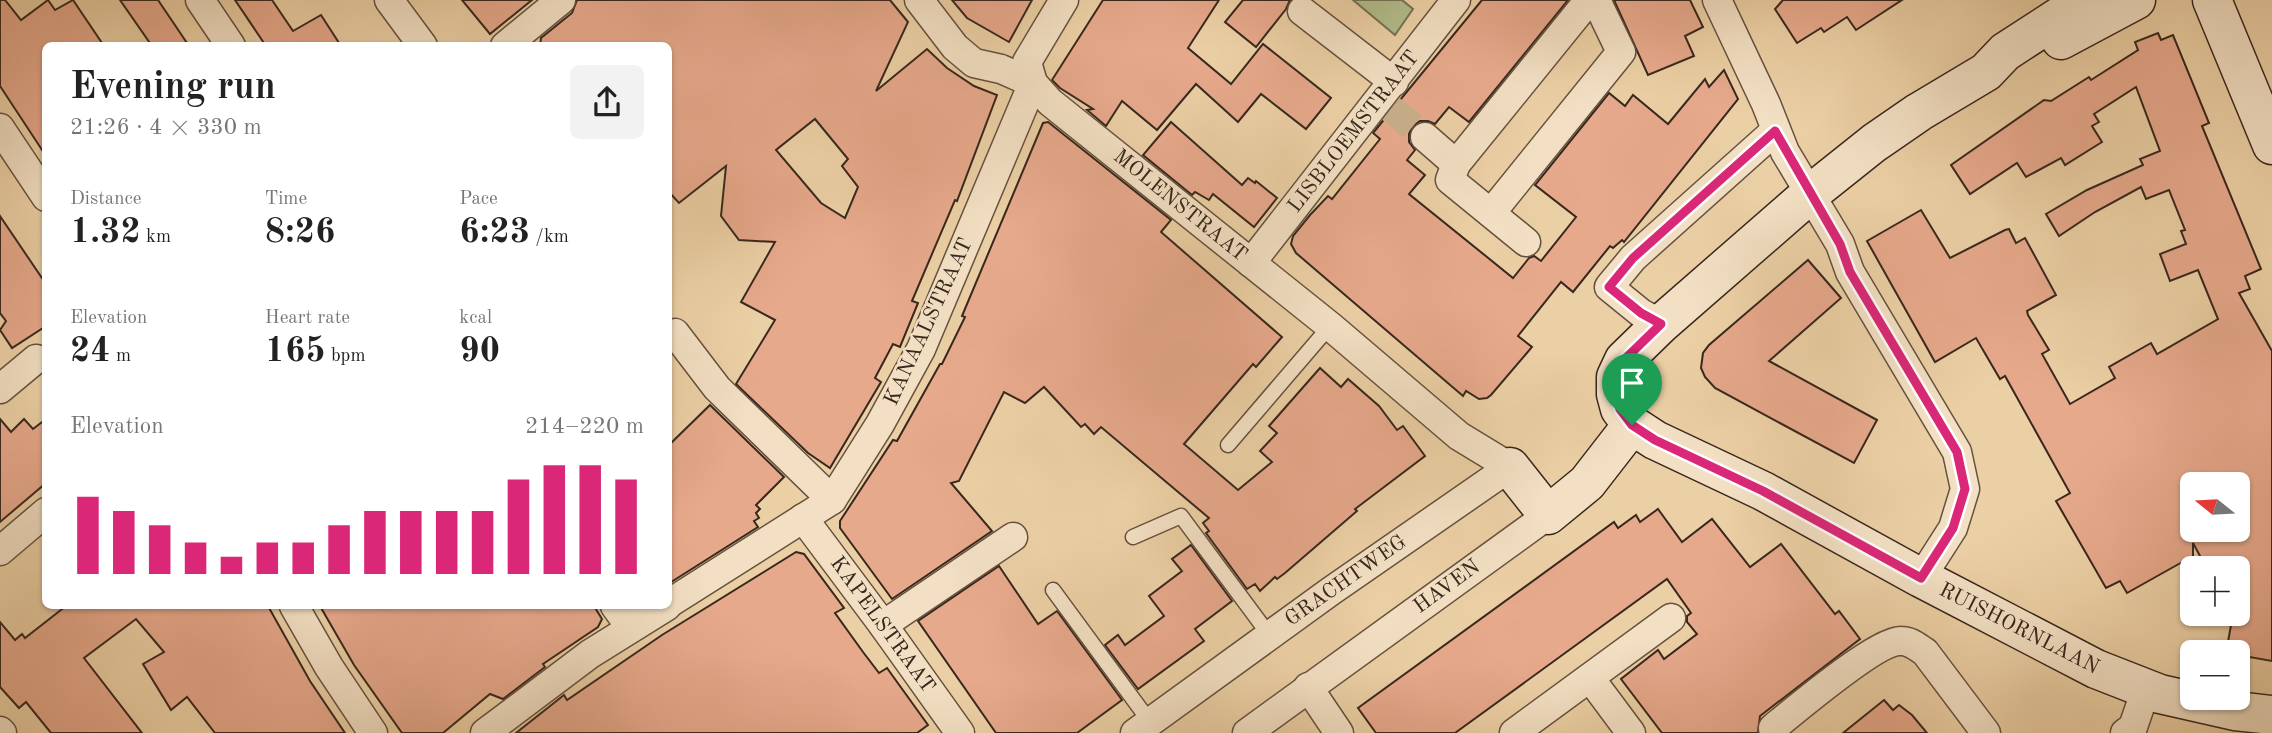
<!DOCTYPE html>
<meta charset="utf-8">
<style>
:root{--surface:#fff;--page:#f2f2f2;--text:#222;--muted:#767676;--accent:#db2777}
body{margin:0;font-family:"Old Standard TT",serif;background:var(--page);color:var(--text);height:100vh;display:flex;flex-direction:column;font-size:26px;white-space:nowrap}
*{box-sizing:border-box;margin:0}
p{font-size:23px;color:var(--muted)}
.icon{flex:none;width:38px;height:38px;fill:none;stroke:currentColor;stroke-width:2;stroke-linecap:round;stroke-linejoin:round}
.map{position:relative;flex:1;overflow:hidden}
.details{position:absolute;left:42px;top:42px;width:630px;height:567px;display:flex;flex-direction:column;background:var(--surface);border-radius:10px;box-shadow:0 2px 5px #0004}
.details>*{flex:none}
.needle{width:46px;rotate:288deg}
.tools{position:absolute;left:2180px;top:472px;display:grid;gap:14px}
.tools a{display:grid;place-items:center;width:70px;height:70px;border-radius:10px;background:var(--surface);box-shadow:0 2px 5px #0004;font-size:35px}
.pin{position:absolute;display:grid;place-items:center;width:60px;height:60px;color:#fff;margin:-72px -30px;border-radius:50% 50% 50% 0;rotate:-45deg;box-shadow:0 0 7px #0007}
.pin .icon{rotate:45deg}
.round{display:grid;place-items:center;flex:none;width:74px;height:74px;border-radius:10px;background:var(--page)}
.head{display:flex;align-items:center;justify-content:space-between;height:119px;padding:0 28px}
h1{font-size:38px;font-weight:800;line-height:52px}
.metrics{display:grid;grid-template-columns:repeat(3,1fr);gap:10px;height:119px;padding:7px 28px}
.metrics div{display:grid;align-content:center}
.metrics b{font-size:35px;font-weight:800}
.metrics small{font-size:19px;font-weight:400}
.metrics p{font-size:19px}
.chart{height:196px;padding:14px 28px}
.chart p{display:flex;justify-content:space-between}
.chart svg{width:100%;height:126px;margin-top:7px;stroke:var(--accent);stroke-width:6}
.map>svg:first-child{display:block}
.green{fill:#b1bc8b;stroke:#747254;stroke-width:2}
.building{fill:#e7a98c;stroke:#38271d;stroke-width:2;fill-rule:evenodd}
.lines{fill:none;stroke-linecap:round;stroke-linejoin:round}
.street-tunnel{stroke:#c8ae8a;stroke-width:28;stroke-dasharray:28 14;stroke-linecap:butt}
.lane-casing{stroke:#65513f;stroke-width:17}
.street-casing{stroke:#65513f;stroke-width:31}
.secondary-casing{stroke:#38271d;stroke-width:41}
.lane{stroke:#f3e0c4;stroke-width:14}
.street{stroke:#f3e0c4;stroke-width:28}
.secondary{stroke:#f3e0c4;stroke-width:38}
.route-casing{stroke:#fff;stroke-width:14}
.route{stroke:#db2777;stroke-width:9}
.labels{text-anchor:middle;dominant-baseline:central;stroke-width:5;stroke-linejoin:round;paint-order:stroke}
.street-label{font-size:21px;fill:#38271d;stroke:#f3e0c4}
</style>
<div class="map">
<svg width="2272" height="733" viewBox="0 0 2272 733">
<rect width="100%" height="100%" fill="#ecd0a5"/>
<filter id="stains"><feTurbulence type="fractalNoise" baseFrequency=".00286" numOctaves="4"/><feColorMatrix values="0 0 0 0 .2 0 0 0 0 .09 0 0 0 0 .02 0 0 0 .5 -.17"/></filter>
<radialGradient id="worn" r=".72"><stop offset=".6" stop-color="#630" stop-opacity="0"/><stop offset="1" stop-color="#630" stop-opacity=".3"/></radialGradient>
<polygon class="green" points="1353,0 1402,0 1413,9 1395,35"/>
<g class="building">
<polygon points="0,0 5,0 21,20 48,0 55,10 73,0 104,46 46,46 46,156 0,86"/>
<polygon points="120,0 158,0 189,46 152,46"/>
<polygon points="235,0 272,0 293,31 321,15 341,46 266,46"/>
<polygon points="462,0 532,0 490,34"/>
<path d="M577,0H890L908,22L876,91L927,49L947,68L974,86L997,95L957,201L955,200L912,301L918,303L900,347L893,344L875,378L881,382L830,468L808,453L736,384L775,320L741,302L775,242L739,240L721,216L726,166L679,203L668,191V46H540L541,38L572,13ZM815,119L848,159L842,166L858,187L845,218L821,203L776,150Z"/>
<polygon points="952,0 1032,0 1009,42 967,18"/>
<polygon points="1103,0 1219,0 1188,48 1231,84 1263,44 1331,98 1306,129 1261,94 1238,122 1196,84 1157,130 1122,101 1106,126 1087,110 1093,109 1060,88 1052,80"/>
<polygon points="1243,0 1290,0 1286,9 1256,47 1225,22"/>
<polygon points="1482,0 1568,0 1469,122 1449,107 1435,124 1428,121 1420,121 1412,127 1409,134 1409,142 1415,150 1407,160 1425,175 1409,194 1513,278 1529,258 1534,256 1541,261 1576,217 1535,185 1609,93 1625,106 1633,95 1668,124 1705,79 1709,87 1724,70 1738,99 1624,242 1622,240 1613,248 1610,246 1573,292 1561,282 1518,336 1532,347 1491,395 1487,398 1479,399 1466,391 1463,396 1296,253 1291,244 1293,236 1310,215 1328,196 1332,199 1380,139 1373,133"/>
<polygon points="1614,0 1690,0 1703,27 1685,36 1694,56 1648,75"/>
<polygon points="1783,0 1902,0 1856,30 1847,17 1824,32 1821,28 1797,43 1775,9"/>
<path d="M2158,33L2161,40L2173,35L2209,123L2202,126L2261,269L2245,276L2250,289L2239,293L2272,351V661L2238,655V653H2226L2233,614H2238V569H2207L2193,543V556L2127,593L2120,581L2106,588L2056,501L2070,493L2005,376L2000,379L1976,338L1935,362L1867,241L1921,210L1950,258L2005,230L2009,229L2016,243L2025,238L2056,295L2027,311L2028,315L2049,350L2042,354L2070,404L2115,378L2109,367L2151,343L2157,354L2218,319L2198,270L2170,281L2160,254L2186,244L2181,231L2185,230L2169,190L2146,199L2141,187L2095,212L2059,236L2046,214L2087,190L2143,165L2140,159L2160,151L2136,87L2094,114L2099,122L2092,126L2102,142L2065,165L2061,158L2026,177L2017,163L1970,194L1951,165L2044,100L2051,101L2089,77L2091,80L2138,50L2135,42ZM2193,485H2238V530H2193Z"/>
<polygon points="1048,122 1171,220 1161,232 1282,337 1256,367 1253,364 1184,444 1238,490 1272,462 1260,451 1277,433 1269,426 1320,368 1341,387 1348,379 1379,406 1397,430 1403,426 1425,456 1355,509 1357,511 1285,573 1277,579 1275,577 1260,591 1255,584 1247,589 1206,533 1209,531 1203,523 1209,518 1101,427 1094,434 1085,424 1081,427 1044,387 1025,403 1004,392 959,481 951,483 992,531 892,599 840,528 840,521 893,440 897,441 940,364 942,364 965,317 962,316 1043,123"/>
<polygon points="1171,122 1242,185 1248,178 1255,183 1256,181 1277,198 1254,227 1213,194 1209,200 1195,192 1192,195 1143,155"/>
<polygon points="0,216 46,284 46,326 12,348 0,330 6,321 0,313"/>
<polygon points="1808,260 1841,298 1769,361 1877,420 1854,463 1715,388 1705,377 1701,368 1703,353 1709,345"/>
<polygon points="710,405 784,477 756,505 760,509 756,513 759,518 754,521 758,527 668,584 668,446"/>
<polygon points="0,419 11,432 24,419 33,429 46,419 46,483 0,522"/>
<polygon points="1658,509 1682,542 1712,519 1750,567 1781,544 1835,614 1839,611 1860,639 1760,716 1758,733 1662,733 1621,679 1658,650 1664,659 1697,634 1687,622 1687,616 1691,613 1667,579 1455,733 1376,733 1358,708 1614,522 1618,528 1636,515 1640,522"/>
<polygon points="1191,545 1232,601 1195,629 1204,641 1138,689 1105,645 1118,635 1125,645 1164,616 1149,596 1182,571 1172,559"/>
<polygon points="796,552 804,554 844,608 835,613 863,652 879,673 887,668 928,725 917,733 516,733 564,695 567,700 662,635"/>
<polygon points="999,566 1038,624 1057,611 1122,700 1077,733 996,733 918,621"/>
<polygon points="66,606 268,606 310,681 345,733 215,733 187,697 171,710 143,664 164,652 136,619 84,658 142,733 51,733 26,702 19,708 0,687 0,622 15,640 22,634 25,638"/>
<polygon points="320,606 594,606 602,619 598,627 543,664 545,667 503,699 490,694 443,733 402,733 354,665"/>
<polygon points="1884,700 1893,710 1899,705 1912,715 1927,733 1843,733"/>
</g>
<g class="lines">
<polyline class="street-tunnel" points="1391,109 1425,137"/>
<defs>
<g id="lane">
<polyline points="1228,445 1330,326"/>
<polyline points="1133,537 1181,516 1270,636"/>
<polyline points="1053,590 1150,722"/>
</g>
<g id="street">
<polyline points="200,0 231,46"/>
<polyline points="389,0 423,46"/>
<polyline points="919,0 955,47 974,63 1001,69 1033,83 1050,102 1330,326 1459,436 1510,467 1331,591 1135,733"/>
<polyline points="1717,0 1766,104 1785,152 1840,244 1850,272 1957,452 1965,489 1953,528 1921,578"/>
<polyline points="1302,11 1394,82"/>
<polyline points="505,46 561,0"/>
<polyline points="0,128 46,197"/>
<polyline points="1425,137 1456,164"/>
<polyline points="1491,213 1621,52 1596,0"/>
<polyline points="1526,242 1450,180 1456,164 1589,0"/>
<polyline points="1251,263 1456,0"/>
<polyline points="1661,324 1641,313 1609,287 1633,258 1775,131"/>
<polyline points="675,333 717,388 832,500"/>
<polyline points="0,389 36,359"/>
<polyline points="803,518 883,625 960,733"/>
<polyline points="0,551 46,512"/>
<polyline points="668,604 832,500 880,424 921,349 1033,83 1027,62 1064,0"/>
<polyline points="294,606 329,667 373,733"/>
<polyline points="615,606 631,628"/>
<polyline points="883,625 1013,537"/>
<polyline points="1590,678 1631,733"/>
<polyline points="1308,687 1339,733"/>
<path d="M1773,728C1795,710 1878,640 1901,641C1911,641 1917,647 1925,652L1986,733"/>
<polyline points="0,731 2,733"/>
<polyline points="485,733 590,654 667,606"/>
<polyline points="1247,733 1548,515"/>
<polyline points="1514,733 1671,618"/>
<polyline points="2125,733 2133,727 2146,689"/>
</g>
<g id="secondary">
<polyline points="2085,0 2005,52 1986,72 1919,112 1874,143 1810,194 1661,324 1624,360 1616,377 1616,394 1620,409 1632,425 1655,440 1763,491 1921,578 2096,669 2160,694 2235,711 2272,715"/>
<polyline points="2212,0 2272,145"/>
<polyline points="2061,40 2136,0"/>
<polyline points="1510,467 1548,515 1587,483 1632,425"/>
</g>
</defs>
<use href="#lane" class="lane-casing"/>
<use href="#street" class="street-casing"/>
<use href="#secondary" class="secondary-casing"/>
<use href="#lane" class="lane"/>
<use href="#street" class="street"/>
<use href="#secondary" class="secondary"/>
</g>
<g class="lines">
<defs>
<polygon id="route" points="1775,131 1840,244 1850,272 1957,452 1965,489 1953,528 1921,578 1763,491 1655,440 1632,425 1620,409 1616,394 1616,377 1624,360 1661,324 1641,313 1609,287 1633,258"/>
</defs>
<use href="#route" class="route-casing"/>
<use href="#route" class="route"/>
</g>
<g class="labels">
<g class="street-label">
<text transform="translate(1354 132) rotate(-52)">LISBLOEMSTRAAT</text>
<text transform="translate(1180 206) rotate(39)">MOLENSTRAAT</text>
<text transform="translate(929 322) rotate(-65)">KANAALSTRAAT</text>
<text transform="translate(1346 581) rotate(-35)">GRACHTWEG</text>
<text transform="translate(1447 587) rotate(-36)">HAVEN</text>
<text transform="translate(882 625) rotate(54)">KAPELSTRAAT</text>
<text transform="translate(2019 629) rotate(27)">RUISHORNLAAN</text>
</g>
</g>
<rect width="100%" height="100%" filter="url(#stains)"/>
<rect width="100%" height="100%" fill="url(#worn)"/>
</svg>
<div class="tools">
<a><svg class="needle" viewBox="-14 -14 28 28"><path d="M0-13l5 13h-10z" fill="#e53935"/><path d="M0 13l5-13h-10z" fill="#767676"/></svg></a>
<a>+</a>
<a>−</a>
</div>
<div class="pin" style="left:1632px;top:425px;background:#1e9e55"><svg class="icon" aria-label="arrive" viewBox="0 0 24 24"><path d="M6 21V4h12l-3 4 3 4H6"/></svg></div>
<section class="details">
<div class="head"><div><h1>Evening run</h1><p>21:26 · 4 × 330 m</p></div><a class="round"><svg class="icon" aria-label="share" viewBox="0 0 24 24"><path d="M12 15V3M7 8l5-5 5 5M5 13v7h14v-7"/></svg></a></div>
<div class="metrics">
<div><p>Distance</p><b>1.32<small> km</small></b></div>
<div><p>Time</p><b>8:26</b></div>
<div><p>Pace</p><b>6:23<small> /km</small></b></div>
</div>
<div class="metrics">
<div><p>Elevation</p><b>24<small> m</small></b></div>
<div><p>Heart rate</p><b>165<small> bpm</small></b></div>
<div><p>kcal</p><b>90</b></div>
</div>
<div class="chart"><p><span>Elevation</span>214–220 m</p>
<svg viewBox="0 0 160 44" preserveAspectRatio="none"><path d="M5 44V17M15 44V22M25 44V27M35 44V33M45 44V38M55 44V33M65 44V33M75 44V27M85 44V22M95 44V22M105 44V22M115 44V22M125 44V11M135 44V6M145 44V6M155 44V11"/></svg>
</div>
</section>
</div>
